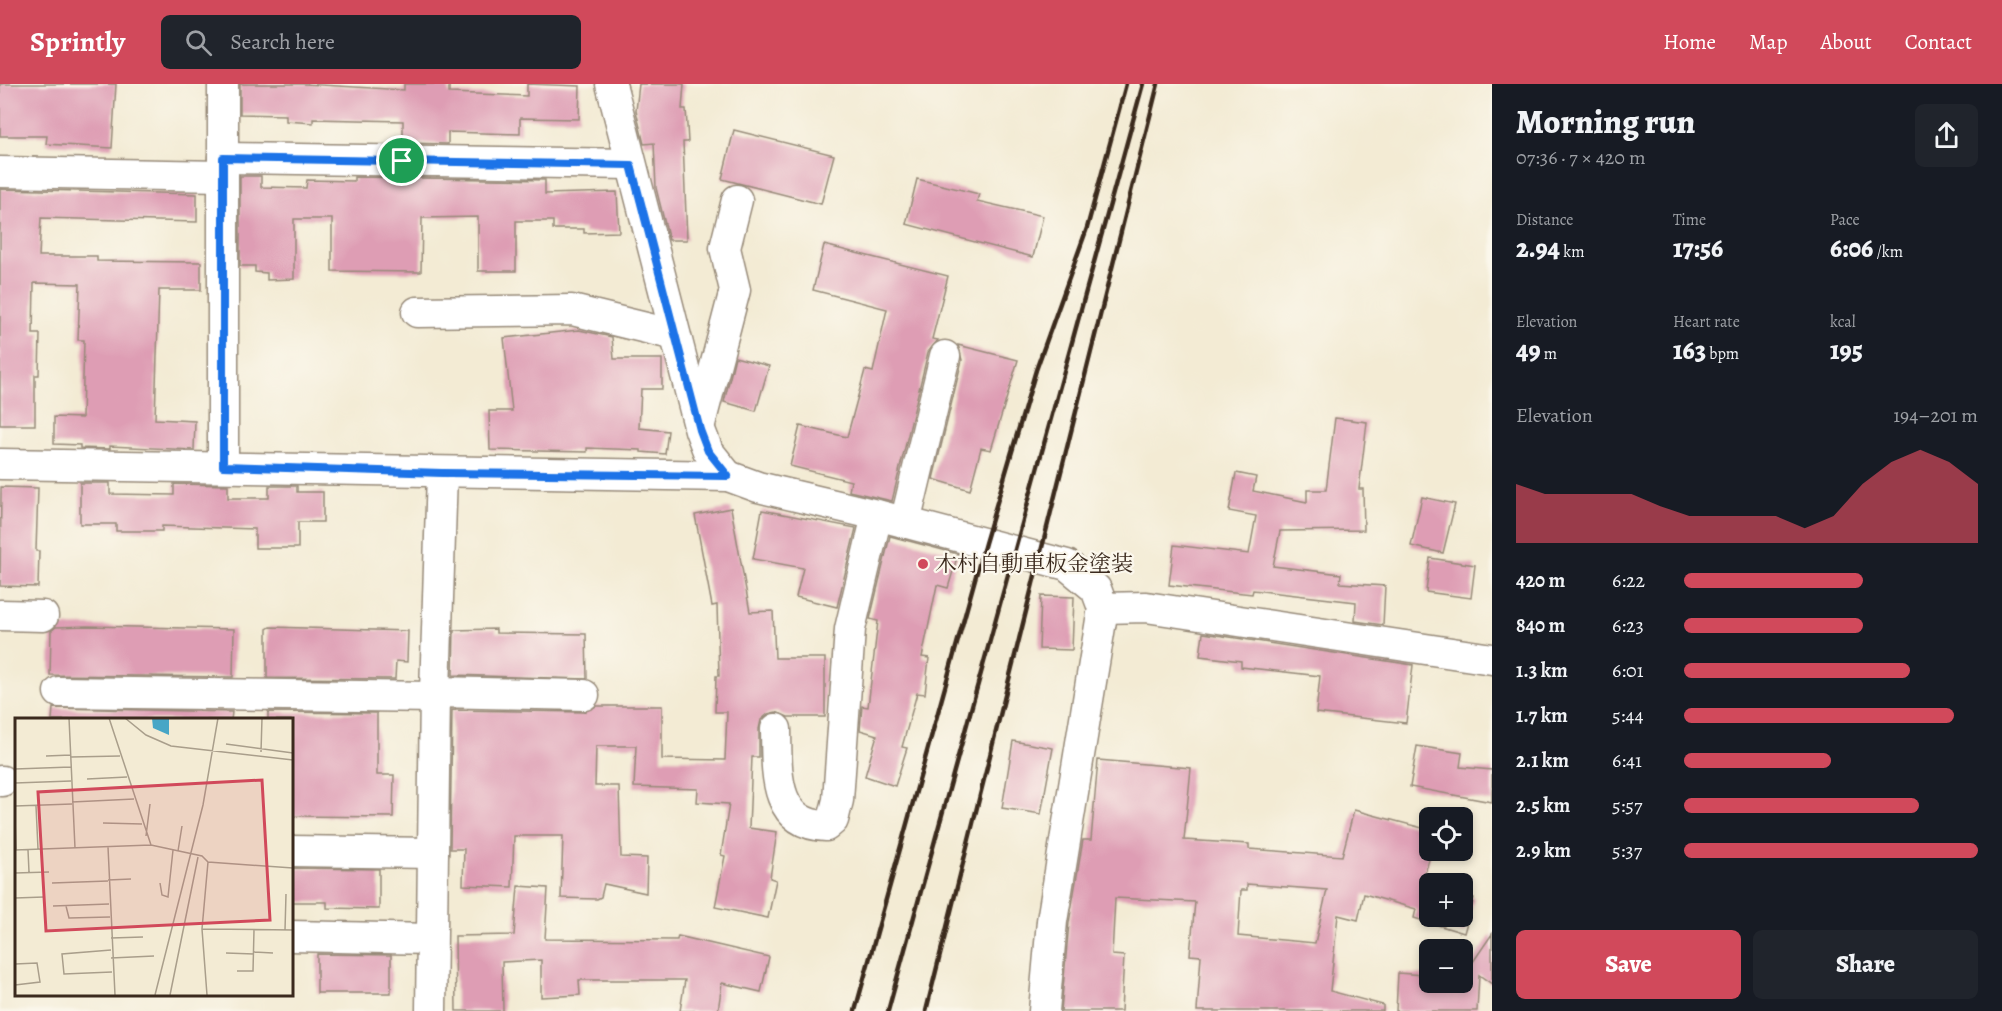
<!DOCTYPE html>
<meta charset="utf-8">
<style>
:root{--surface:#171b24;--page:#20242c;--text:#f1f3f6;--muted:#9ea1a6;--accent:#d1495b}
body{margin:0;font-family:Alegreya,"Noto Serif JP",serif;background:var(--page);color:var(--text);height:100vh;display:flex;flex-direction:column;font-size:22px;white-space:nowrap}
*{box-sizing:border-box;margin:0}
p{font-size:20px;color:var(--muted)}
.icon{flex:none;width:33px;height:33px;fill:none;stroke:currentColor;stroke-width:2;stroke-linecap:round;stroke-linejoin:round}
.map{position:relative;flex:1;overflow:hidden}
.side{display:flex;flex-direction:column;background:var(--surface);width:510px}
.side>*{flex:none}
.buttons{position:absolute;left:1419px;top:723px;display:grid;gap:12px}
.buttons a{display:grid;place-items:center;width:54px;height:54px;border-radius:9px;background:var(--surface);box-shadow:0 3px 9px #0003;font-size:30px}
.pin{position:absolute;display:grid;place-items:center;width:51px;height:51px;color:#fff;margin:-26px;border:3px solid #fff;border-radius:50%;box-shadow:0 2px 6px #0007}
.round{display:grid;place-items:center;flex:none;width:63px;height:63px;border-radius:9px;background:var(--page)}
.summary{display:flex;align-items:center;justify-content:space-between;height:102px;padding:0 24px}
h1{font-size:33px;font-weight:800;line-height:45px}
.figures{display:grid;grid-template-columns:repeat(3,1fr);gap:9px;height:102px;padding:6px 24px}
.figures div{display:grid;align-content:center}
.figures b{font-size:26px;font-weight:800}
.figures small{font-size:16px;font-weight:400}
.figures p{font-size:16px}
.chart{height:168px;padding:12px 24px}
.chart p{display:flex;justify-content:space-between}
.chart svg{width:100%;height:108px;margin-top:6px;fill:var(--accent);opacity:.7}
.primary-button{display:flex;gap:12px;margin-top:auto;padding:12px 24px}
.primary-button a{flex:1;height:69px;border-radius:9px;background:var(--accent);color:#fff;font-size:24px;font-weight:800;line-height:69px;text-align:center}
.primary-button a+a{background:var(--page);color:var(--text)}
ul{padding:0 24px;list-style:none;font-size:20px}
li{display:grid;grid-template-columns:96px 72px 1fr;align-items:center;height:45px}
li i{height:15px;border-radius:8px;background:var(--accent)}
header{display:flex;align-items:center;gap:36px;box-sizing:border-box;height:84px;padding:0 30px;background:var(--accent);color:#fff}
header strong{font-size:28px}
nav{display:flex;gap:33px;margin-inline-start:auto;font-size:21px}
.search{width:420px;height:54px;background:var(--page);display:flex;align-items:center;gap:15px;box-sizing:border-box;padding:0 21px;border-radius:9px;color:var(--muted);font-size:22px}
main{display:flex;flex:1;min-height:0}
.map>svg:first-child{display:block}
.building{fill:#de9db4;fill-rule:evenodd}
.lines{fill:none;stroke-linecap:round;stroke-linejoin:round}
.minor-casing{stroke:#978a79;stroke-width:33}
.minor{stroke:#fff;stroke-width:30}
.rail{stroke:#3b2a1e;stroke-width:4.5}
.route-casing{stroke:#fff;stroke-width:12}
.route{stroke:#1a73e8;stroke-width:8}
.poi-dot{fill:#d1495b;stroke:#fbf7ec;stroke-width:2}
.labels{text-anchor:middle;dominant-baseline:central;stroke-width:4.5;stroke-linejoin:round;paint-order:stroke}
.poi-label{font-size:22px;fill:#3b2a1e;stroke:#fbf7ec;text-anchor:start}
.inset-road{fill:none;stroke:#a99e8b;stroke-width:1.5}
.view{fill:#d1495b;fill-opacity:0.15;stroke:#d1495b;stroke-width:3}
.inset-edge{fill:none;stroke:#3b2a1e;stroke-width:3}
</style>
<header>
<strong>Sprintly</strong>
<div class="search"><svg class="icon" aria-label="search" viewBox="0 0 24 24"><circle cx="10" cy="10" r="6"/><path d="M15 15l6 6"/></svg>Search here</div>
<nav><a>Home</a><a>Map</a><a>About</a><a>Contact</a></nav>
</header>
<main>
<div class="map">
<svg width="1492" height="927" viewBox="0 0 1492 927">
<rect width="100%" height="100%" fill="#fbf7ec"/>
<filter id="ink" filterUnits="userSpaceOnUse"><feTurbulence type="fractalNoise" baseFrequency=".0167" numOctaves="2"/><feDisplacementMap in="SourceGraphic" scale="12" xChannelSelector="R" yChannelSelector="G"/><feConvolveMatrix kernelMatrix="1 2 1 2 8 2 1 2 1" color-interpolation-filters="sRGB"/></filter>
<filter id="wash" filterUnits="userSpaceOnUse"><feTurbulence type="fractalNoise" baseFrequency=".008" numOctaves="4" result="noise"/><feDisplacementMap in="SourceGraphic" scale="24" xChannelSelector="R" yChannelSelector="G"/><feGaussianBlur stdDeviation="1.35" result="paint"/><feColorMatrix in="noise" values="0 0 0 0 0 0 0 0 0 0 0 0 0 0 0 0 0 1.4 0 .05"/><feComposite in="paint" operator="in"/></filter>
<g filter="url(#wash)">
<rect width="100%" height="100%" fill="#f3ebd4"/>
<g id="blocks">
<g class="building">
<polygon points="0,0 116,0 112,64 46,60 47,52 0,52"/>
<polygon points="240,0 305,0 404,6 404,0 449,0 449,9 527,12 527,0 580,2 579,35 520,34 520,50 448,48 448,60 403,59 403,37 313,35 313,39 286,37 286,31 240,30"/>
<polygon points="639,0 684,0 682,25 686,25 688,58 683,58 687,156 669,156 656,104 654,59 644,60 636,27"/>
<polygon points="734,46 834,71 821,120 722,95"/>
<polygon points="240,92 261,92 261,103 306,104 307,96 354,97 354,93 545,96 545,110 617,108 619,148 584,149 584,145 553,145 553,137 516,137 516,187 478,187 478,133 422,134 421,188 332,187 332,135 294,135 294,195 267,196 267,189 255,188 255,182 240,182"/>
<polygon points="917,95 979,110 977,117 1043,132 1033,173 906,140"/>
<polygon points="0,105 197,110 197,138 41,134 39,172 97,172 97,177 201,178 201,206 159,206 155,335 195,337 194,366 110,362 110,365 80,364 80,361 54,360 54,333 82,334 84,256 78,256 80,200 34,199 33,250 40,250 39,291 35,291 35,341 0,341"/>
<polygon points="824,161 948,192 932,255 938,256 928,268 892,417 849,407 851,397 790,382 800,342 847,353 865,286 873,288 887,225 813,206"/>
<polygon points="579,246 612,253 614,275 662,275 662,305 641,305 639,344 668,347 665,370 641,368 641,366 587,364 587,368 490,366 489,327 512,327 504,254"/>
<polygon points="958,261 1018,276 991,366 981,364 970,406 933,395 962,276"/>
<polygon points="735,273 769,282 756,327 724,318"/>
<polygon points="1335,334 1367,338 1359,405 1363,405 1364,446 1280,447 1273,482 1341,490 1340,499 1385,502 1383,541 1355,537 1356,518 1253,506 1252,510 1169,501 1174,461 1249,470 1256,432 1229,427 1236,389 1256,393 1253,407 1307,418 1307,406 1326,406"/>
<polygon points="80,399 110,399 110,410 174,411 174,400 228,401 228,414 269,414 269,402 297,402 297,408 323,408 323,438 298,438 298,464 255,464 255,445 162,442 162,447 116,447 116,440 80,440"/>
<polygon points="1,403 38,404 36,467 39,467 38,503 0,502"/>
<polygon points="1422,413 1455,420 1443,469 1411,462"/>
<polygon points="731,424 750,528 773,527 775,574 825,574 825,633 788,633 776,628 768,630 761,636 759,645 759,673 752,673 749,744 777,748 770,794 776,796 768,834 715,823 725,772 721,771 729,720 697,718 698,705 634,703 636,662 596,662 595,702 619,702 621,773 647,774 646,809 604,800 601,813 597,815 561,814 563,752 514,752 512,803 463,801 464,765 450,765 452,626 584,628 596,622 662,622 662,675 725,676 727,628 715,628 716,592 719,592 717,521 712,522 695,431"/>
<polygon points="762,426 856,444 837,523 796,513 803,484 753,475"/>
<polygon points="890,452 958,470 948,504 937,501 922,573 929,574 925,610 917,609 902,663 907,664 895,702 865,692 877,651 860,646 862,622 868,623 878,537 870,535"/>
<polygon points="1430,474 1475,481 1471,514 1426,508"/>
<polygon points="1041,512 1074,513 1072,566 1039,565"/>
<polygon points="87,542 234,545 233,593 50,591 51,547 56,543"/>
<polygon points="270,543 408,547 407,578 396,577 395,595 267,594 267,545"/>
<polygon points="496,545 496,549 586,550 587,595 453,591 454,546"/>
<polygon points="1203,549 1413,581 1406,639 1316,629 1320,592 1241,583 1241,577 1200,572"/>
<polygon points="53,624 232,628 231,636 52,636"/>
<polygon points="268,628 377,629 377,691 394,691 393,733 291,732 291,636 268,636"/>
<polygon points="1013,657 1053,664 1041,730 1002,724"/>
<polygon points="1417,662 1462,669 1460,683 1492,686 1492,718 1410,703"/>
<path d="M1098,676L1191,684L1184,756L1249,760V765L1342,772L1354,726L1430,746V772L1422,799L1430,801V832H1462V810L1474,814L1464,849L1414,834L1416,825L1364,810L1358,836L1338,831L1330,907L1383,921V927H1197L1201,872L1190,871L1195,818L1115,814L1112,871L1124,872L1121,927H1061L1069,839L1083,756H1091ZM1247,800L1327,806L1315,859L1238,852L1241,806H1247Z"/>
<polygon points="291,784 379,785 379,825 327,824 327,818 291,818"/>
<polygon points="518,802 548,804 545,855 677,856 678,852 769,873 761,908 722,899 718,927 680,927 685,896 579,896 580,911 541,913 541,876 502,878 503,927 456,927 455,852 514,851"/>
<polygon points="1492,850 1492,900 1479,891 1477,927 1396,927 1398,889 1423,891 1423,896 1430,898 1462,898 1462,894"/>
<polygon points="317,870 391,871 391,909 317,909"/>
</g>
</g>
</g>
<g filter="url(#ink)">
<use href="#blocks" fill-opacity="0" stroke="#978a79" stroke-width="1.5"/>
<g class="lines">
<defs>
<g id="minor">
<polyline points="611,0 700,346 708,367 728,392"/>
<polyline points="223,74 631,80"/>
<polyline points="0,88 223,92"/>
<polyline points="417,228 572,226 675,251"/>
<polyline points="700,340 735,206 725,164 737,116"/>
<polyline points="0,380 728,392 758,403 877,431 1067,481 1096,505 1103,524 1052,837 1044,927"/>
<polyline points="223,382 223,0"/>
<polyline points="905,439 945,272"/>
<polyline points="1103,524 1146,523 1492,575"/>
<polyline points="0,531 43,532"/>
<polyline points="59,608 435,613"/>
<polyline points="435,608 584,611"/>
<path d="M776,645C777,685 772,740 826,742L833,736L838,716L850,545L877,431"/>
<polyline points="0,697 2,697"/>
<polyline points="291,767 433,769"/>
<polyline points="291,852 431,855"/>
<polyline points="431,927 435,608 442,389"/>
</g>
</defs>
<use href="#minor" class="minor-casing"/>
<use href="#minor" class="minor"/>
<g class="rail">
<polyline points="855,927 985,459 1036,286 1087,144 1126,0"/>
<polyline points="888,927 1143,0"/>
<polyline points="926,927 1158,0"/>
</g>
</g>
</g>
<g class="lines" filter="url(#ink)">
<defs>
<polygon id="route" points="223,74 631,81 700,346 708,367 728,392 442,389 223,382"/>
</defs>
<use href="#route" class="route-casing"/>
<use href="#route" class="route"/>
</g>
<circle class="poi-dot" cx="923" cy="480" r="6"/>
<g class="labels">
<g class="poi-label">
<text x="935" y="480">木村自動車板金塗装</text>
</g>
</g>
<g transform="translate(15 634)">
<rect width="278" height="278" fill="#f3ebd4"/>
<path d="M137,0H154V17L138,10Z" fill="#47a6c6"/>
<path class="inset-road" d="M54,0L60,130M94,0L136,127M110,0L131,17L156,28L278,42M211,26L278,35M246,34L247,0M31,38L56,37M56,39L105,38M0,51L56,49M72,61L112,59M0,65L56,63M57,84L119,81M0,88L57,86M21,88L23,131M0,99L1,132M88,105L127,106M131,118L135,86M93,129L100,277M0,132L136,127L187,138L193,144L278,150M13,132L14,154M163,133L167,108M0,155L34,154M93,162L116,161M37,165L93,163M145,165L147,177L153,179L158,132M0,180L29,179M38,188L94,186M51,188L54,200L95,199M187,211L278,212M270,212L271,176M96,220L128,219M96,232L47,236L49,256L97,254M239,234L258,235M211,235L239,236M96,240L139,238M0,246L22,245L25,264L0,267M222,253H238L239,212M140,277L188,87L203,0M155,277L183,139M192,277L187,211L193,144"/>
<path class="view" d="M247,62L255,202L31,213L23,74Z"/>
<rect width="278" height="278" class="inset-edge"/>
</g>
</svg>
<div class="buttons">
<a><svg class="icon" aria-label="locate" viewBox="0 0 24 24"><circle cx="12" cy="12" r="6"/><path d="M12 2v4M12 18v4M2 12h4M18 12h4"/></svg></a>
<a>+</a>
<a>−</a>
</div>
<div class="pin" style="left:402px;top:77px;background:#1e9e55"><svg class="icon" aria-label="arrive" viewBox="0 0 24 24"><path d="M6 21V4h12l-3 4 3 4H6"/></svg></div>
</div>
<section class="side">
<div class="summary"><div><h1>Morning run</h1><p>07:36 · 7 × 420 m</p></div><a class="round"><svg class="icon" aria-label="share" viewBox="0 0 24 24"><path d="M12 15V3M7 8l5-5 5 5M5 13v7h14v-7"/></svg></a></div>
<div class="figures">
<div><p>Distance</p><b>2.94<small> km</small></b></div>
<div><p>Time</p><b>17:56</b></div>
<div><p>Pace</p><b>6:06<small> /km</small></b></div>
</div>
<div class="figures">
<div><p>Elevation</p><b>49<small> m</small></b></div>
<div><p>Heart rate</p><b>163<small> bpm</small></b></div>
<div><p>kcal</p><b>195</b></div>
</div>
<div class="chart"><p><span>Elevation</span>194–201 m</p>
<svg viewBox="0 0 160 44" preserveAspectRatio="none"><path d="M0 44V20L10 24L20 24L30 24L40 24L50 29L60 33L70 33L80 33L90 33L100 38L110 33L120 20L130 11L140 6L150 11L160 20V44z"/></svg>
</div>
<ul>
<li><b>420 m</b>6:22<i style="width:61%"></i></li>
<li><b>840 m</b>6:23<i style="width:61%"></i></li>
<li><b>1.3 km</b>6:01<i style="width:77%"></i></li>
<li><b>1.7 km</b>5:44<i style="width:92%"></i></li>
<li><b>2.1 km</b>6:41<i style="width:50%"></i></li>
<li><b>2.5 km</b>5:57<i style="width:80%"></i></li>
<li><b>2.9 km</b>5:37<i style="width:100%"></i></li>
</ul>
<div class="primary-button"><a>Save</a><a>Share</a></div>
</section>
</main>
